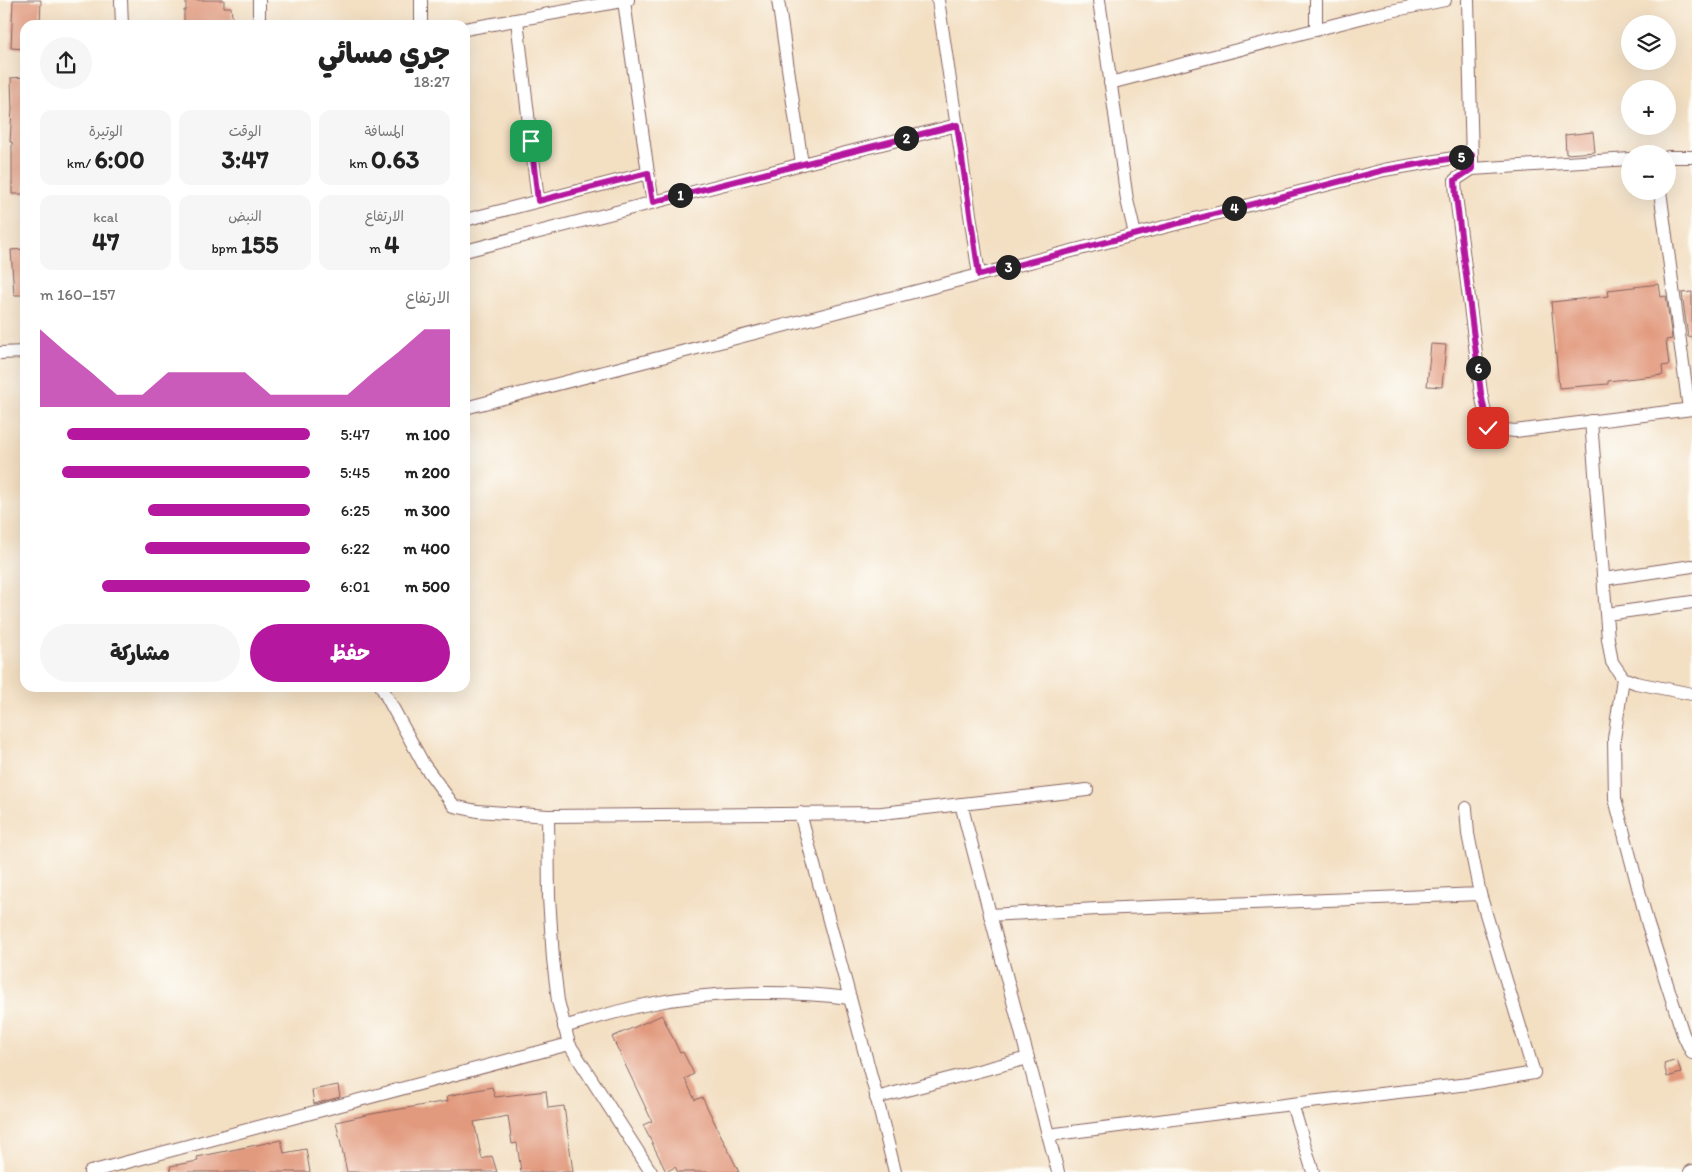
<!DOCTYPE html>
<html lang="ar">
<meta charset="utf-8">
<style>
:root{--surface:#fff;--page:#f6f6f6;--text:#222;--muted:#767676;--accent:#b5179e}
body{margin:0;font-family:Itim,"Playpen Sans Arabic",sans-serif;background:var(--page);color:var(--text);direction:rtl;height:100vh;display:flex;flex-direction:column;font-size:19px;white-space:nowrap}
*{box-sizing:border-box;margin:0}
p{font-size:16px;color:var(--muted)}
.icon{flex:none;width:28px;height:28px;fill:none;stroke:currentColor;stroke-width:2;stroke-linecap:round;stroke-linejoin:round}
.map{position:relative;flex:1;overflow:hidden;direction:ltr}
.sheet{position:absolute;left:20px;top:20px;width:450px;height:672px;display:flex;flex-direction:column;background:var(--surface);border-radius:15px;box-shadow:0 5px 20px #0002;direction:rtl}
.sheet>*{flex:none}
.controls{position:absolute;left:1621px;top:15px;display:grid;gap:10px}
.controls a{display:grid;place-items:center;width:55px;height:55px;border-radius:50%;background:var(--surface);box-shadow:0 5px 20px #0002;font-size:25px}
.pin{position:absolute;display:grid;place-items:center;width:42px;height:42px;color:#fff;margin:-21px;border-radius:10px;box-shadow:0 2px 8px #0006}
.km{position:absolute;width:25px;height:25px;margin:-12px;border-radius:50%;background:#222;color:#fff;font-size:14px;line-height:25px;text-align:center}
.round{display:grid;place-items:center;flex:none;width:52px;height:52px;border-radius:26px;background:var(--page)}
.headline{display:flex;align-items:center;justify-content:space-between;height:85px;padding:0 20px}
h1{font-size:28px;font-weight:800;line-height:38px}
.stats{display:grid;grid-template-columns:repeat(3,1fr);gap:8px;height:85px;padding:5px 20px}
.stats div{display:grid;align-content:center;border-radius:12px;background:var(--page);text-align:center}
.stats b{font-size:25px;font-weight:800}
.stats small{font-size:14px;font-weight:400}
.stats p{font-size:14px}
.chart{height:140px;padding:10px 20px}
.chart p{display:flex;justify-content:space-between}
.chart svg{width:100%;height:90px;margin-top:5px;fill:var(--accent);opacity:.7}
.primary-button{display:flex;gap:10px;margin-top:auto;padding:10px 20px}
.primary-button a{flex:1;height:58px;border-radius:30px;background:var(--accent);color:#fff;font-size:20px;font-weight:800;line-height:58px;text-align:center}
.primary-button a+a{background:var(--page);color:var(--text)}
ul{padding:0 20px;list-style:none;font-size:16px}
li{display:grid;grid-template-columns:80px 60px 1fr;align-items:center;height:38px}
li i{height:12px;border-radius:6px;background:var(--accent)}
.map>svg:first-child{display:block}
.building{fill:#e29a7e}
.lines{fill:none;stroke-linecap:round;stroke-linejoin:round}
.street-casing{stroke:#856260;stroke-width:14}
.street{stroke:#fff;stroke-width:12}
.route-casing{stroke:#fff;stroke-width:10}
.route{stroke:#b5179e;stroke-width:6}
</style>
<div class="map">
<svg width="1692" height="1172" viewBox="0 0 1692 1172">
<rect width="100%" height="100%" fill="#fdfcf7"/>
<filter id="ink" filterUnits="userSpaceOnUse"><feTurbulence type="fractalNoise" baseFrequency=".02" numOctaves="2"/><feDisplacementMap in="SourceGraphic" scale="10" xChannelSelector="R" yChannelSelector="G"/><feConvolveMatrix kernelMatrix="1 2 1 2 8 2 1 2 1" color-interpolation-filters="sRGB"/></filter>
<filter id="wash" filterUnits="userSpaceOnUse"><feTurbulence type="fractalNoise" baseFrequency=".0096" numOctaves="4" result="noise"/><feDisplacementMap in="SourceGraphic" scale="20" xChannelSelector="R" yChannelSelector="G"/><feGaussianBlur stdDeviation="1.12" result="paint"/><feColorMatrix in="noise" values="0 0 0 0 0 0 0 0 0 0 0 0 0 0 0 0 0 1.4 0 .05"/><feComposite in="paint" operator="in"/></filter>
<g filter="url(#wash)">
<rect width="100%" height="100%" fill="#f3dfc2"/>
<g id="blocks">
<g class="building">
<polygon points="13,0 41,0 40,25 25,25 25,49 11,48"/>
<polygon points="186,0 224,0 224,7 231,7 233,25 184,25 184,10 186,10"/>
<polygon points="25,77 25,194 12,194 12,142 10,142 12,109 11,78"/>
<polygon points="1593,132 1595,152 1566,154 1565,135"/>
<polygon points="25,249 25,295 14,295 11,250"/>
<polygon points="1659,284 1661,297 1666,296 1672,339 1666,340 1669,365 1662,366 1663,375 1608,381 1608,384 1559,388 1551,302 1609,296 1608,290"/>
<polygon points="1692,292 1692,336 1688,337 1682,293"/>
<polygon points="1431,344 1446,345 1442,387 1427,386"/>
<polygon points="662,1015 680,1053 683,1052 694,1074 685,1079 695,1100 702,1097 739,1172 678,1172 675,1167 666,1172 659,1157 643,1125 652,1121 612,1037"/>
<polygon points="1677,1060 1681,1073 1667,1077 1664,1064"/>
<polygon points="338,1085 340,1097 314,1104 312,1090"/>
<polygon points="492,1087 495,1097 546,1091 548,1108 564,1106 573,1172 521,1172 517,1143 512,1144 508,1116 474,1122 482,1159 492,1156 497,1172 347,1172 336,1122 371,1114 448,1101 447,1096"/>
<polygon points="281,1140 284,1153 306,1149 310,1172 171,1172 170,1166 198,1161 197,1157"/>
</g>
</g>
</g>
<g filter="url(#ink)">
<use href="#blocks" fill-opacity="0" stroke="#856260" stroke-width="1"/>
<g class="lines">
<defs>
<g id="street">
<polyline points="121,0 122,25"/>
<polyline points="421,0 421,25"/>
<polyline points="938,0 979,275 1384,170 1471,155"/>
<polyline points="1099,0 1127,200 1135,234"/>
<polyline points="1316,0 1316,30"/>
<polyline points="1468,0 1472,162"/>
<polyline points="517,20 538,201"/>
<polyline points="259,25 259,0"/>
<polyline points="465,29 628,0"/>
<polyline points="1110,83 1376,14 1445,0"/>
<polyline points="1668,157 1692,157"/>
<polyline points="1630,159 1472,169 1455,180 1456,196 1481,393 1488,428 1515,431 1692,409"/>
<polyline points="802,164 957,125"/>
<polyline points="648,173 653,202"/>
<polyline points="1660,191 1689,409"/>
<polyline points="465,220 648,173 624,1"/>
<polyline points="465,251 802,164 778,0"/>
<polyline points="0,353 25,352"/>
<polyline points="465,408 979,275"/>
<polyline points="1591,421 1608,639 1612,662 1623,678 1636,683 1692,694"/>
<polyline points="1604,579 1692,566"/>
<polyline points="1607,614 1692,602"/>
<polyline points="1623,678 1614,739 1615,799 1648,925 1683,1034 1692,1053"/>
<polyline points="382,688 424,765 454,806 477,811 548,816 549,897 553,959 558,1001 569,1044 651,1172"/>
<polyline points="961,804 1058,1172"/>
<polyline points="800,813 874,1087 895,1172"/>
<polyline points="548,816 882,813 1087,790"/>
<polyline points="990,915 1097,909 1480,894 1468,834 1466,808"/>
<path d="M564,1027C592,1019 620,1010 649,1004C712,991 786,990 850,998"/>
<polyline points="876,1098 1028,1058"/>
<polyline points="1292,1104 1313,1172"/>
<polyline points="1048,1135 1292,1104 1469,1084 1534,1073 1480,894"/>
<polyline points="90,1172 569,1044"/>
<polyline points="1690,1172 1692,1171"/>
</g>
</defs>
<use href="#street" class="street-casing"/>
<use href="#street" class="street"/>
</g>
</g>
<g class="lines" filter="url(#ink)">
<defs>
<polyline id="route" points="531,141 538,201 648,173 653,202 957,125 979,275 1384,170 1472,155 1472,169 1455,180 1456,196 1481,393 1488,428"/>
</defs>
<use href="#route" class="route-casing"/>
<use href="#route" class="route"/>
</g>
</svg>
<div class="controls">
<a><svg class="icon" aria-label="layers" viewBox="0 0 24 24"><path d="M12 4l9 5-9 5-9-5zM3 14l9 5 9-5"/></svg></a>
<a>+</a>
<a>−</a>
</div>
<div class="pin" style="left:531px;top:141px;background:#1e9e55"><svg class="icon" aria-label="arrive" viewBox="0 0 24 24"><path d="M6 21V4h12l-3 4 3 4H6"/></svg></div>
<div class="pin" style="left:1488px;top:428px;background:#d93025"><svg class="icon" aria-label="check" viewBox="0 0 24 24"><path d="M5 12l5 5 9-10"/></svg></div>
<b class="km" style="left:680px;top:195px">1</b>
<b class="km" style="left:906px;top:138px">2</b>
<b class="km" style="left:1008px;top:267px">3</b>
<b class="km" style="left:1234px;top:208px">4</b>
<b class="km" style="left:1461px;top:157px">5</b>
<b class="km" style="left:1478px;top:368px">6</b>
<section class="sheet">
<div class="headline"><div><h1>جري مسائي</h1><p>18:27</p></div><a class="round"><svg class="icon" aria-label="share" viewBox="0 0 24 24"><path d="M12 15V3M7 8l5-5 5 5M5 13v7h14v-7"/></svg></a></div>
<div class="stats">
<div><p>المسافة</p><b>0.63<small> km</small></b></div>
<div><p>الوقت</p><b>3:47</b></div>
<div><p>الوتيرة</p><b>6:00<small> /km</small></b></div>
</div>
<div class="stats">
<div><p>الارتفاع</p><b>4<small> m</small></b></div>
<div><p>النبض</p><b>155<small> bpm</small></b></div>
<div><p>kcal</p><b>47</b></div>
</div>
<div class="chart"><p><span>الارتفاع</span>157–160 m</p>
<svg viewBox="0 0 160 44" preserveAspectRatio="none"><path d="M0 44V6L10 17L20 27L30 38L40 38L50 27L60 27L70 27L80 27L90 38L100 38L110 38L120 38L130 27L140 17L150 6L160 6V44z"/></svg>
</div>
<ul>
<li><b>100 m</b>5:47<i style="width:90%"></i></li>
<li><b>200 m</b>5:45<i style="width:92%"></i></li>
<li><b>300 m</b>6:25<i style="width:60%"></i></li>
<li><b>400 m</b>6:22<i style="width:61%"></i></li>
<li><b>500 m</b>6:01<i style="width:77%"></i></li>
</ul>
<div class="primary-button"><a>حفظ</a><a>مشاركة</a></div>
</section>
</div>
